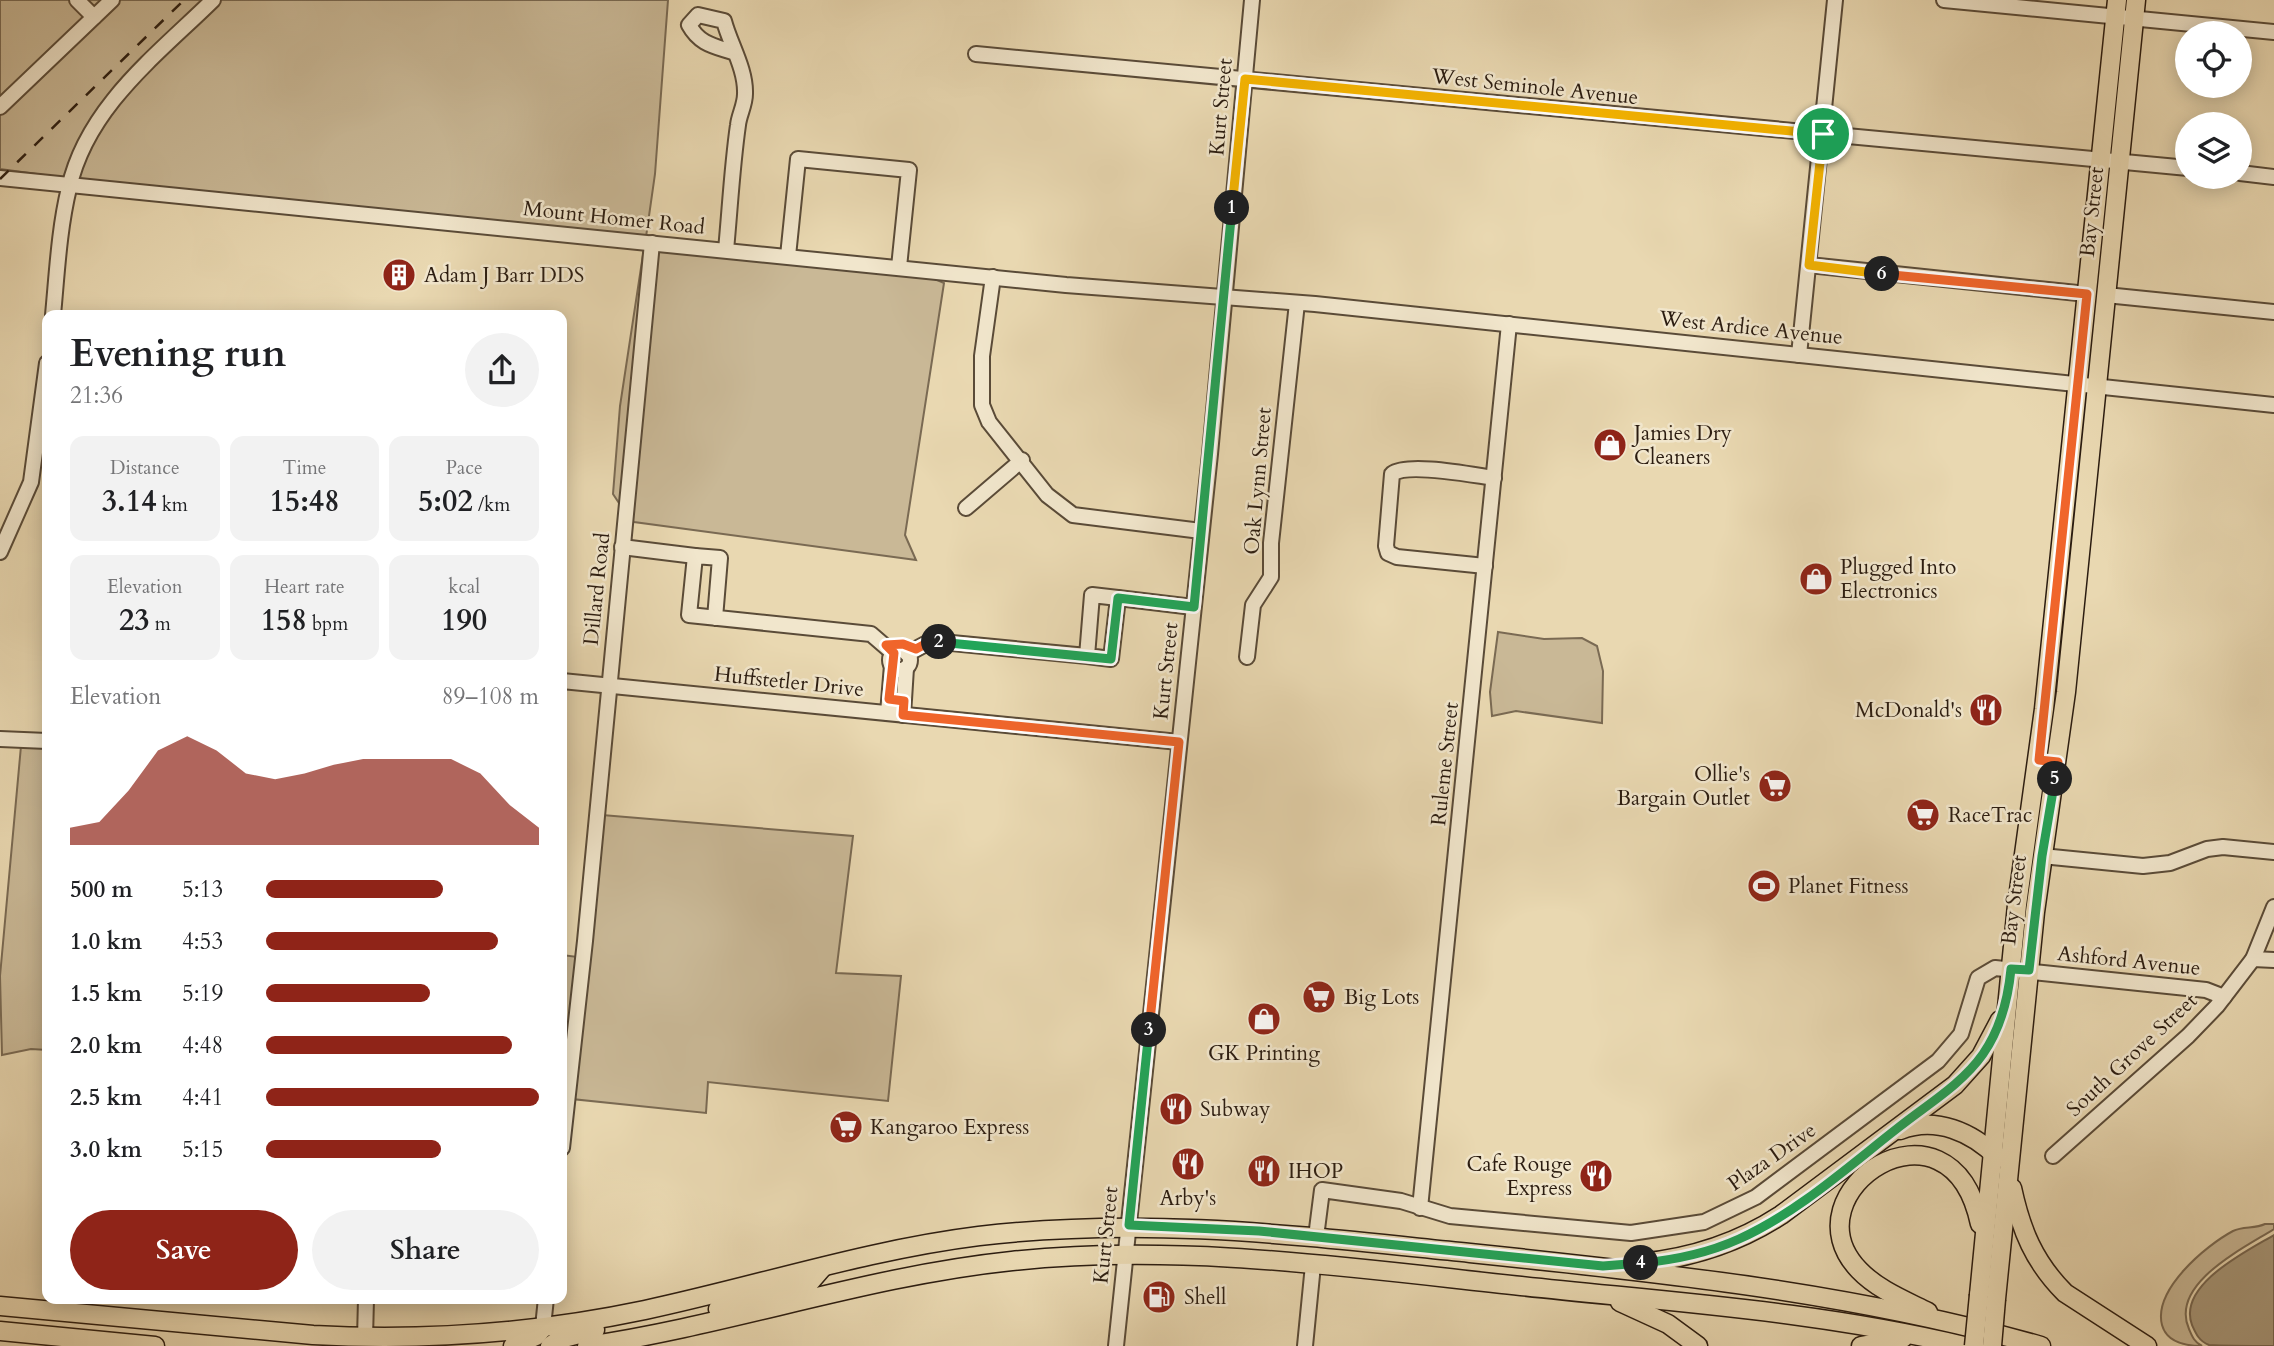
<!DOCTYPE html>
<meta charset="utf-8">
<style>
:root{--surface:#fff;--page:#f2f2f2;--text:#202124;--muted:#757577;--accent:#8f2418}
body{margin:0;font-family:Cardo,serif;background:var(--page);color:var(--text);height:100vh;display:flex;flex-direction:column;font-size:26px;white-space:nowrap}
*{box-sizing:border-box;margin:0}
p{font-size:23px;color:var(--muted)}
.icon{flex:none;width:38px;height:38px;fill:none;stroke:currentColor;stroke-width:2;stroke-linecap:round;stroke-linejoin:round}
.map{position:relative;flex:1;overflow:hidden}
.sheet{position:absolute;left:42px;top:310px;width:525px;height:994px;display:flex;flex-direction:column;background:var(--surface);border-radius:14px;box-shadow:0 4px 18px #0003}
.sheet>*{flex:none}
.buttons{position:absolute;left:2175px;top:21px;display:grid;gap:14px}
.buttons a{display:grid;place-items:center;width:77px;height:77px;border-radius:50%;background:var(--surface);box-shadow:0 4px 18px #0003;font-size:35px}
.pin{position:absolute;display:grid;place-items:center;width:60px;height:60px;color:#fff;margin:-30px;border:4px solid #fff;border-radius:50%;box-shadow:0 2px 7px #0007}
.km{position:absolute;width:35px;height:35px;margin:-18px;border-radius:50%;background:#222;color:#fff;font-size:19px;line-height:35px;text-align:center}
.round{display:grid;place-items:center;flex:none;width:74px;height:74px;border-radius:37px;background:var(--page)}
.summary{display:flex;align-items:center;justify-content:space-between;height:119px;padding:0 28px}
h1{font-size:38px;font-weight:600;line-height:52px}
.figures{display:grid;grid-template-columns:repeat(3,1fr);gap:10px;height:119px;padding:7px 28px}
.figures div{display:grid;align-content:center;border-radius:14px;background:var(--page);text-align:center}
.figures b{font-size:30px;font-weight:600}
.figures small{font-size:19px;font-weight:400}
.figures p{font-size:19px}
.chart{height:196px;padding:14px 28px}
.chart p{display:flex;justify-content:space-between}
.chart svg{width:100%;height:126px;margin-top:7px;fill:var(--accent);opacity:.7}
.action{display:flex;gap:14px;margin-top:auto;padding:14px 28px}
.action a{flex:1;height:80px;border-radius:42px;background:var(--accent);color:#fff;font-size:28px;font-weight:600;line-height:80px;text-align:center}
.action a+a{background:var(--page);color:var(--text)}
ul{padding:0 28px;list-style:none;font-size:23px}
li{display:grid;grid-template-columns:112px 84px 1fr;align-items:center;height:52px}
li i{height:18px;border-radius:9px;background:var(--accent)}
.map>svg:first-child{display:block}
.green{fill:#c9b896;stroke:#7a6a53;stroke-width:2}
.water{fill:#a8987a;stroke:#766650;stroke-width:2}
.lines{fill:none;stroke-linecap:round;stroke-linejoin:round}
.minor-casing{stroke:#5a4b38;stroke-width:18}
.major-casing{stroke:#2b1c10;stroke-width:21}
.minor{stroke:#f1e6cc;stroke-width:14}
.major{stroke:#e9d8b1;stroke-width:18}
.rail{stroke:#2b1c10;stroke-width:2.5;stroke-dasharray:12 12;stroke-linecap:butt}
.major-bridge-casing{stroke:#2b1c10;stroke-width:21;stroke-linecap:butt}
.major-bridge{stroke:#e9d8b1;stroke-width:18}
.split-1-casing{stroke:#fff;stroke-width:14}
.split-2-casing{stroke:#fff;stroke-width:14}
.split-3-casing{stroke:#fff;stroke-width:14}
.split-4-casing{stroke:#fff;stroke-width:14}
.split-5-casing{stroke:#fff;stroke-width:14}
.split-6-casing{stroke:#fff;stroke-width:14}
.split-7-casing{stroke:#fff;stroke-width:14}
.split-1{stroke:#f5b400;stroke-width:9}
.split-2{stroke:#22a559;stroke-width:9}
.split-3{stroke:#f0652b;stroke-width:9}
.split-4{stroke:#22a559;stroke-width:9}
.split-5{stroke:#22a559;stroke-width:9}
.split-6{stroke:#f0652b;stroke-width:9}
.split-7{stroke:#f5b400;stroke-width:9}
.labels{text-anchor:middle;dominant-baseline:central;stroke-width:5;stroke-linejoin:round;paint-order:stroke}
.street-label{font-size:21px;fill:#2b1c10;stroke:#f1e6cc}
.poi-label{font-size:21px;fill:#2b1c10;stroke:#f1e6cc;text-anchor:start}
</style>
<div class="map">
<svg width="2274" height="1346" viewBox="0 0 2274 1346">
<rect width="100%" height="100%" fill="#e9d8b1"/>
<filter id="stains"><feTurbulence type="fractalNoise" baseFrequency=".00286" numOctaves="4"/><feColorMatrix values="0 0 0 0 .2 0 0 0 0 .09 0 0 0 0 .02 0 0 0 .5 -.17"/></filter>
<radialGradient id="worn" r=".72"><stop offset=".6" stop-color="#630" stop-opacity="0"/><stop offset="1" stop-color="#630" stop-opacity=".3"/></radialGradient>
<g class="green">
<polygon points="0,0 206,0 123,81 66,178 0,169"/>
<polygon points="221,0 668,0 655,174 646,237 76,179 90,142 129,89"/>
<polygon points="644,248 647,248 621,506 613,494 620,406"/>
<polygon points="656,249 928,276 944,283 905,535 916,560 634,522 630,517"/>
<polygon points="1498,632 1544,639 1582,638 1597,646 1603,671 1602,723 1516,711 1492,716 1490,692"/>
<polygon points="21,746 47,747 47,1050 31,1049 2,1055 0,976"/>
<polygon points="602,815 853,836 836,973 901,976 888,1101 708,1082 706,1113 572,1099"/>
<polygon points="562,955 578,957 562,1098"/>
<path d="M2265,1224H2274V1229C2244,1248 2169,1284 2189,1329C2192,1336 2194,1342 2202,1346C2186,1346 2167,1343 2162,1325C2153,1290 2205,1246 2233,1231C2243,1226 2255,1229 2265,1224Z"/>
</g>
<path class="water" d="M2274,1235V1346C2255,1346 2226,1346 2209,1345C2199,1341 2196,1334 2192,1325C2177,1285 2247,1251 2274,1235Z"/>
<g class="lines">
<defs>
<g id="minor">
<polyline points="77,0 94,17"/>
<polyline points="1944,0 2274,32"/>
<polyline points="976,54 2188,168"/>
<polyline points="0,107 112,0"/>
<polyline points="2240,173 2274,177"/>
<polyline points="0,178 1066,285 1315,304 2274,405"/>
<path d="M726,250C730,208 732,167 738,125C739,115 745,105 745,94C746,69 730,44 724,21L698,15L689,25C700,45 715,46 735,53"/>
<polyline points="788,256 798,159 909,170 899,267"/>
<polyline points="1809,265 2087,294"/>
<polyline points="993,277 982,356 982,405 989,422 1047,495 1073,515 1201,531"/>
<polyline points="2106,295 2274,312"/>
<path d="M53,315C57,273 59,229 69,188C87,107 157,55 213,0"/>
<polyline points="1799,355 1835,0"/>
<polyline points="966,508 1022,460"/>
<polyline points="622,547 695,556"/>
<polyline points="0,552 31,482 47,363"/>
<path d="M1485,566L1397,557L1388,553L1386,546L1392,474C1408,462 1472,475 1494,478"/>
<polyline points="1118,598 1193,607"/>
<polyline points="715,618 720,558 695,556 689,615 871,634 893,653"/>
<circle cx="900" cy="660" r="10"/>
<polyline points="907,654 931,641 1087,656 1111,659 1118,598 1092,595 1087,656"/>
<polyline points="1247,657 1253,605 1271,577 1271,543 1297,303"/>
<polyline points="562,681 1179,742"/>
<polyline points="888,713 892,665"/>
<polyline points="903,715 906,668"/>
<polyline points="0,739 47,741"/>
<polyline points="2042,856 2143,866 2170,863 2207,849 2223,847 2274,852"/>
<polyline points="2253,959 2274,960"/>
<polyline points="562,1148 585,941 652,243"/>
<polyline points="2053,1156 2188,1036 2217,1006 2253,959 2274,907"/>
<polyline points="1420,1208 1509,324"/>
<polyline points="1316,1237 1322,1190 1401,1201 1450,1216 1631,1233 1704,1222 1756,1197 1938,1061 1961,1034 1978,978 1995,968 2206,990 2224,997"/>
<polyline points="543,1327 546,1298"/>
<polyline points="365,1338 366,1299"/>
<polyline points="1116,1346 1210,454 1252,0"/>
<polyline points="1305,1346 1313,1265"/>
</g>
<g id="major">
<path d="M1900,1130C1936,1116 1972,1132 1998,1158"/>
<path d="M2012,1188C2021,1230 2034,1262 2065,1293L2147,1346"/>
<path d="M1640,1263C1692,1258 1738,1243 1781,1215L1955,1085L1981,1056L2000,1020"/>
<polyline points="1979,1295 2017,905 2044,709 2117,0"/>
<polyline points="1996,1299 2035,912 2066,692 2136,0"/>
<polyline points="1620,1302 1668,1324 1698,1346"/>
<path d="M0,1306L313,1335C425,1341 536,1333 645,1310C757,1286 866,1250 979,1236C1150,1216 1301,1236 1470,1253C1663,1273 1855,1293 2041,1346"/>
<polyline points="718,1309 810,1282 823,1267"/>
<path d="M1928,1312C1904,1300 1877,1289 1859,1270C1784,1192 1950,1082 1980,1224"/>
<polyline points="0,1331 155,1346"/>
<polyline points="513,1346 536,1336 542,1329"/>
<polyline points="550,1346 560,1339 595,1330"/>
<path d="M587,1346C730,1325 867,1276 1012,1261C1182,1243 1352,1268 1521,1286C1669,1302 1818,1311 1964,1346"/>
<polyline points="1861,1346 1903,1338"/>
</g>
</defs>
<use href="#minor" class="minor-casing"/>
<use href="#major" class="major-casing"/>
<use href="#minor" class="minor"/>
<use href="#major" class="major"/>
<polyline class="rail" points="0,179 184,0"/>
<defs>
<g id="major-bridge">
<polyline points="1974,1346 1979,1295"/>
<polyline points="1992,1346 1996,1299"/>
</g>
</defs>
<use href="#major-bridge" class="major-bridge-casing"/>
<use href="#major-bridge" class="major-bridge"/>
</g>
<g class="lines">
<defs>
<polyline id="split-1" points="1232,208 1245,79 1823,134"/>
<polyline id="split-2" points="939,642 1111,659 1118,598 1194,607 1232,208"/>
<polyline id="split-3" points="939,642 931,641 916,649 903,644 886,645 894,653 889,699 904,701 903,715 1179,742 1149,1030"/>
<polyline id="split-4" points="1149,1030 1129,1225 1259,1231 1603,1266 1641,1263"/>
<path id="split-5" d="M1641,1263C1675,1260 1708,1253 1739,1239C1797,1213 1849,1166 1899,1127C1928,1104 1962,1084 1983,1054C2001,1028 2008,1000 2011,969L2029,970L2042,856L2055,779"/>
<polyline id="split-6" points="1882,274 2087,294 2039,760 2058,762 2055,779"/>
<polyline id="split-7" points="1823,134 1809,265 1882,274"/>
</defs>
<use href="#split-1" class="split-1-casing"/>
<use href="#split-2" class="split-2-casing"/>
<use href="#split-3" class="split-3-casing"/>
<use href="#split-4" class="split-4-casing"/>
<use href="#split-5" class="split-5-casing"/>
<use href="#split-6" class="split-6-casing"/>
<use href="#split-7" class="split-7-casing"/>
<use href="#split-1" class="split-1"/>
<use href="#split-2" class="split-2"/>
<use href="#split-3" class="split-3"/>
<use href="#split-4" class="split-4"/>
<use href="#split-5" class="split-5"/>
<use href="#split-6" class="split-6"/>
<use href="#split-7" class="split-7"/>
</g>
<defs>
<symbol id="building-disc" viewBox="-11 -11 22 22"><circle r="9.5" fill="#8f2418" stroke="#f1e6cc"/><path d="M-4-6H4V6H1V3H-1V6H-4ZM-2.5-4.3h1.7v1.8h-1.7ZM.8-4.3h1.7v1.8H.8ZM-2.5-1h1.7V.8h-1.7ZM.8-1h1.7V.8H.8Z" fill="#fff"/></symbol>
<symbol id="shop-disc" viewBox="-11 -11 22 22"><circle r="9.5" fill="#8f2418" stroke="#f1e6cc"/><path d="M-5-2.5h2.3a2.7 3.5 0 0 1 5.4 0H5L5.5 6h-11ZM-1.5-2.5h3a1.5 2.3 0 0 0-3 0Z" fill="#fff"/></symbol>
<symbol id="restaurant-disc" viewBox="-11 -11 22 22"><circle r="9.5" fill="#8f2418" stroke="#f1e6cc"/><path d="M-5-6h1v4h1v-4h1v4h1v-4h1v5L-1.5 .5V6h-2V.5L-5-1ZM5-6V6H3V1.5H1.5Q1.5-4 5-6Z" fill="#fff"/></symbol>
<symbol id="supermarket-disc" viewBox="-11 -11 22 22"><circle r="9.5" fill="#8f2418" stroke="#f1e6cc"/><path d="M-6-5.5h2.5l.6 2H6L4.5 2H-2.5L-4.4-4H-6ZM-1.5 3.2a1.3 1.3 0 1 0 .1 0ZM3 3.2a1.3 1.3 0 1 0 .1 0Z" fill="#fff"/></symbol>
<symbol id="stadium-disc" viewBox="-11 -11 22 22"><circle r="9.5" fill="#8f2418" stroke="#f1e6cc"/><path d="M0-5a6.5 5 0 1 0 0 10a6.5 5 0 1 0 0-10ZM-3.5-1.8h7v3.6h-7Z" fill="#fff"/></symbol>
<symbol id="fuel-disc" viewBox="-11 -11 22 22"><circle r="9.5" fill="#8f2418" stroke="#f1e6cc"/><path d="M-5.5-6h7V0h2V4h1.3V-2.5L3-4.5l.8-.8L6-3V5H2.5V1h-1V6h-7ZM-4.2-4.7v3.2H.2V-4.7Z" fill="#fff"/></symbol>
</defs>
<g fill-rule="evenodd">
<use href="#building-disc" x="380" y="256" width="38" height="38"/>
<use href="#shop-disc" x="1591" y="426" width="38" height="38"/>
<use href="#shop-disc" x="1797" y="560" width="38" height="38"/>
<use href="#restaurant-disc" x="1967" y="691" width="38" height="38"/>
<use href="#supermarket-disc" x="1756" y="767" width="38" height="38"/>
<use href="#supermarket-disc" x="1904" y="796" width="38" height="38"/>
<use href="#stadium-disc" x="1745" y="867" width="38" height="38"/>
<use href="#supermarket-disc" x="1300" y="978" width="38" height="38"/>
<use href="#shop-disc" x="1245" y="1000" width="38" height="38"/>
<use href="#restaurant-disc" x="1157" y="1090" width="38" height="38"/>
<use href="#supermarket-disc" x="827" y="1108" width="38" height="38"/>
<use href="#restaurant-disc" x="1169" y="1145" width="38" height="38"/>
<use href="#restaurant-disc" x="1245" y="1152" width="38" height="38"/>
<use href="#restaurant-disc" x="1577" y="1157" width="38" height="38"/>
<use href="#fuel-disc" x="1140" y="1278" width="38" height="38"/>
</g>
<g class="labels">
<g class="street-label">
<text transform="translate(1535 87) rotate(6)">West Seminole Avenue</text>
<text transform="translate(1221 107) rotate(-85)">Kurt Street</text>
<text transform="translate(2092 212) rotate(-84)">Bay Street</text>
<text transform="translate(614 218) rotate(6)">Mount Homer Road</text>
<text transform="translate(1751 328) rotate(6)">West Ardice Avenue</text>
<text transform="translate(1258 481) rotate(-85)">Oak Lynn Street</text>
<text transform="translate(597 589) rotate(-84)">Dillard Road</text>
<text transform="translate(1166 671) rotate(-84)">Kurt Street</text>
<text transform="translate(789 682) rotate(6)">Huffstetler Drive</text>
<text transform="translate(1445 764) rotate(-84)">Ruleme Street</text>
<text transform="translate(2014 900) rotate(-83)">Bay Street</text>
<text transform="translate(2129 961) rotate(6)">Ashford Avenue</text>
<text transform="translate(2132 1055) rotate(-43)">South Grove Street</text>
<text transform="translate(1772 1157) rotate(-35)">Plaza Drive</text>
<text transform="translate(1106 1235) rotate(-84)">Kurt Street</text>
</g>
<g class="poi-label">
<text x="424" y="275">Adam J Barr DDS</text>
<text x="1634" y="433">Jamies Dry<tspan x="1634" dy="24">Cleaners</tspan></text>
<text x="1840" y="567">Plugged Into<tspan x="1840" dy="24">Electronics</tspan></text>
<text x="1962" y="710" text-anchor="end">McDonald's</text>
<text x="1750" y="774" text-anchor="end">Ollie's<tspan x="1750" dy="24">Bargain Outlet</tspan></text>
<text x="1948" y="815">RaceTrac</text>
<text x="1788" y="886">Planet Fitness</text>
<text x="1344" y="997">Big Lots</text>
<text x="1264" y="1053" text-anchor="middle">GK Printing</text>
<text x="1200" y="1109">Subway</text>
<text x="870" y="1127">Kangaroo Express</text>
<text x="1572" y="1164" text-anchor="end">Cafe Rouge<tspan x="1572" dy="24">Express</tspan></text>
<text x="1288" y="1171">IHOP</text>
<text x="1188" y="1198" text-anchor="middle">Arby's</text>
<text x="1184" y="1297">Shell</text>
</g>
</g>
<rect width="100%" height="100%" filter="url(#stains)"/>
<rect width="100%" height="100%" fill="url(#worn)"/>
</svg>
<div class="buttons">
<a><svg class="icon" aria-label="locate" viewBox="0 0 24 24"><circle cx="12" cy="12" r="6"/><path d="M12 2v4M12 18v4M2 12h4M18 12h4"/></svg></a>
<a><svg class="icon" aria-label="layers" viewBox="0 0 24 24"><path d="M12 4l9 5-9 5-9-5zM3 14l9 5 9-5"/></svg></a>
</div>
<div class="pin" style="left:1823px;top:134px;background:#1e9e55"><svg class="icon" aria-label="arrive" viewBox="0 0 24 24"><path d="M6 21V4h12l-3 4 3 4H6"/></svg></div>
<b class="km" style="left:1232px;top:208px">1</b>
<b class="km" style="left:939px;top:642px">2</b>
<b class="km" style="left:1149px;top:1030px">3</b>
<b class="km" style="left:1641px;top:1263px">4</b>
<b class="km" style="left:2055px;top:779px">5</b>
<b class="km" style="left:1882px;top:274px">6</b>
<section class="sheet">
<div class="summary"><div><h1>Evening run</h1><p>21:36</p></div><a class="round"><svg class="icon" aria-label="share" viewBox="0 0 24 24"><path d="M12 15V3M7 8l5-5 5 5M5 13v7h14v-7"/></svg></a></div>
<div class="figures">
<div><p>Distance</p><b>3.14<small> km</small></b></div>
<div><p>Time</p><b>15:48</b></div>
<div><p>Pace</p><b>5:02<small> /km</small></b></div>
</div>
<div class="figures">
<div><p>Elevation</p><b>23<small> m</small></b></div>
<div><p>Heart rate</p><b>158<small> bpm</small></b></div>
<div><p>kcal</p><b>190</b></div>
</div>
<div class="chart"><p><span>Elevation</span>89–108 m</p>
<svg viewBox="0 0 160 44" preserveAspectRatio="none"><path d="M0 44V38L10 36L20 25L30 11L40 6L50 11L60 19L70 21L80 19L90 16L100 14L110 14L120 14L130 14L140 19L150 30L160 38V44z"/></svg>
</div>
<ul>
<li><b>500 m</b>5:13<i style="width:65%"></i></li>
<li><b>1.0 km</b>4:53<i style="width:85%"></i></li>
<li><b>1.5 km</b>5:19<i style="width:60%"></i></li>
<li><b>2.0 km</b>4:48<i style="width:90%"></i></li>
<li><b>2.5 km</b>4:41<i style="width:100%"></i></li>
<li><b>3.0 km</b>5:15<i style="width:64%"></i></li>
</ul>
<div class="action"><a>Save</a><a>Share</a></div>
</section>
</div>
